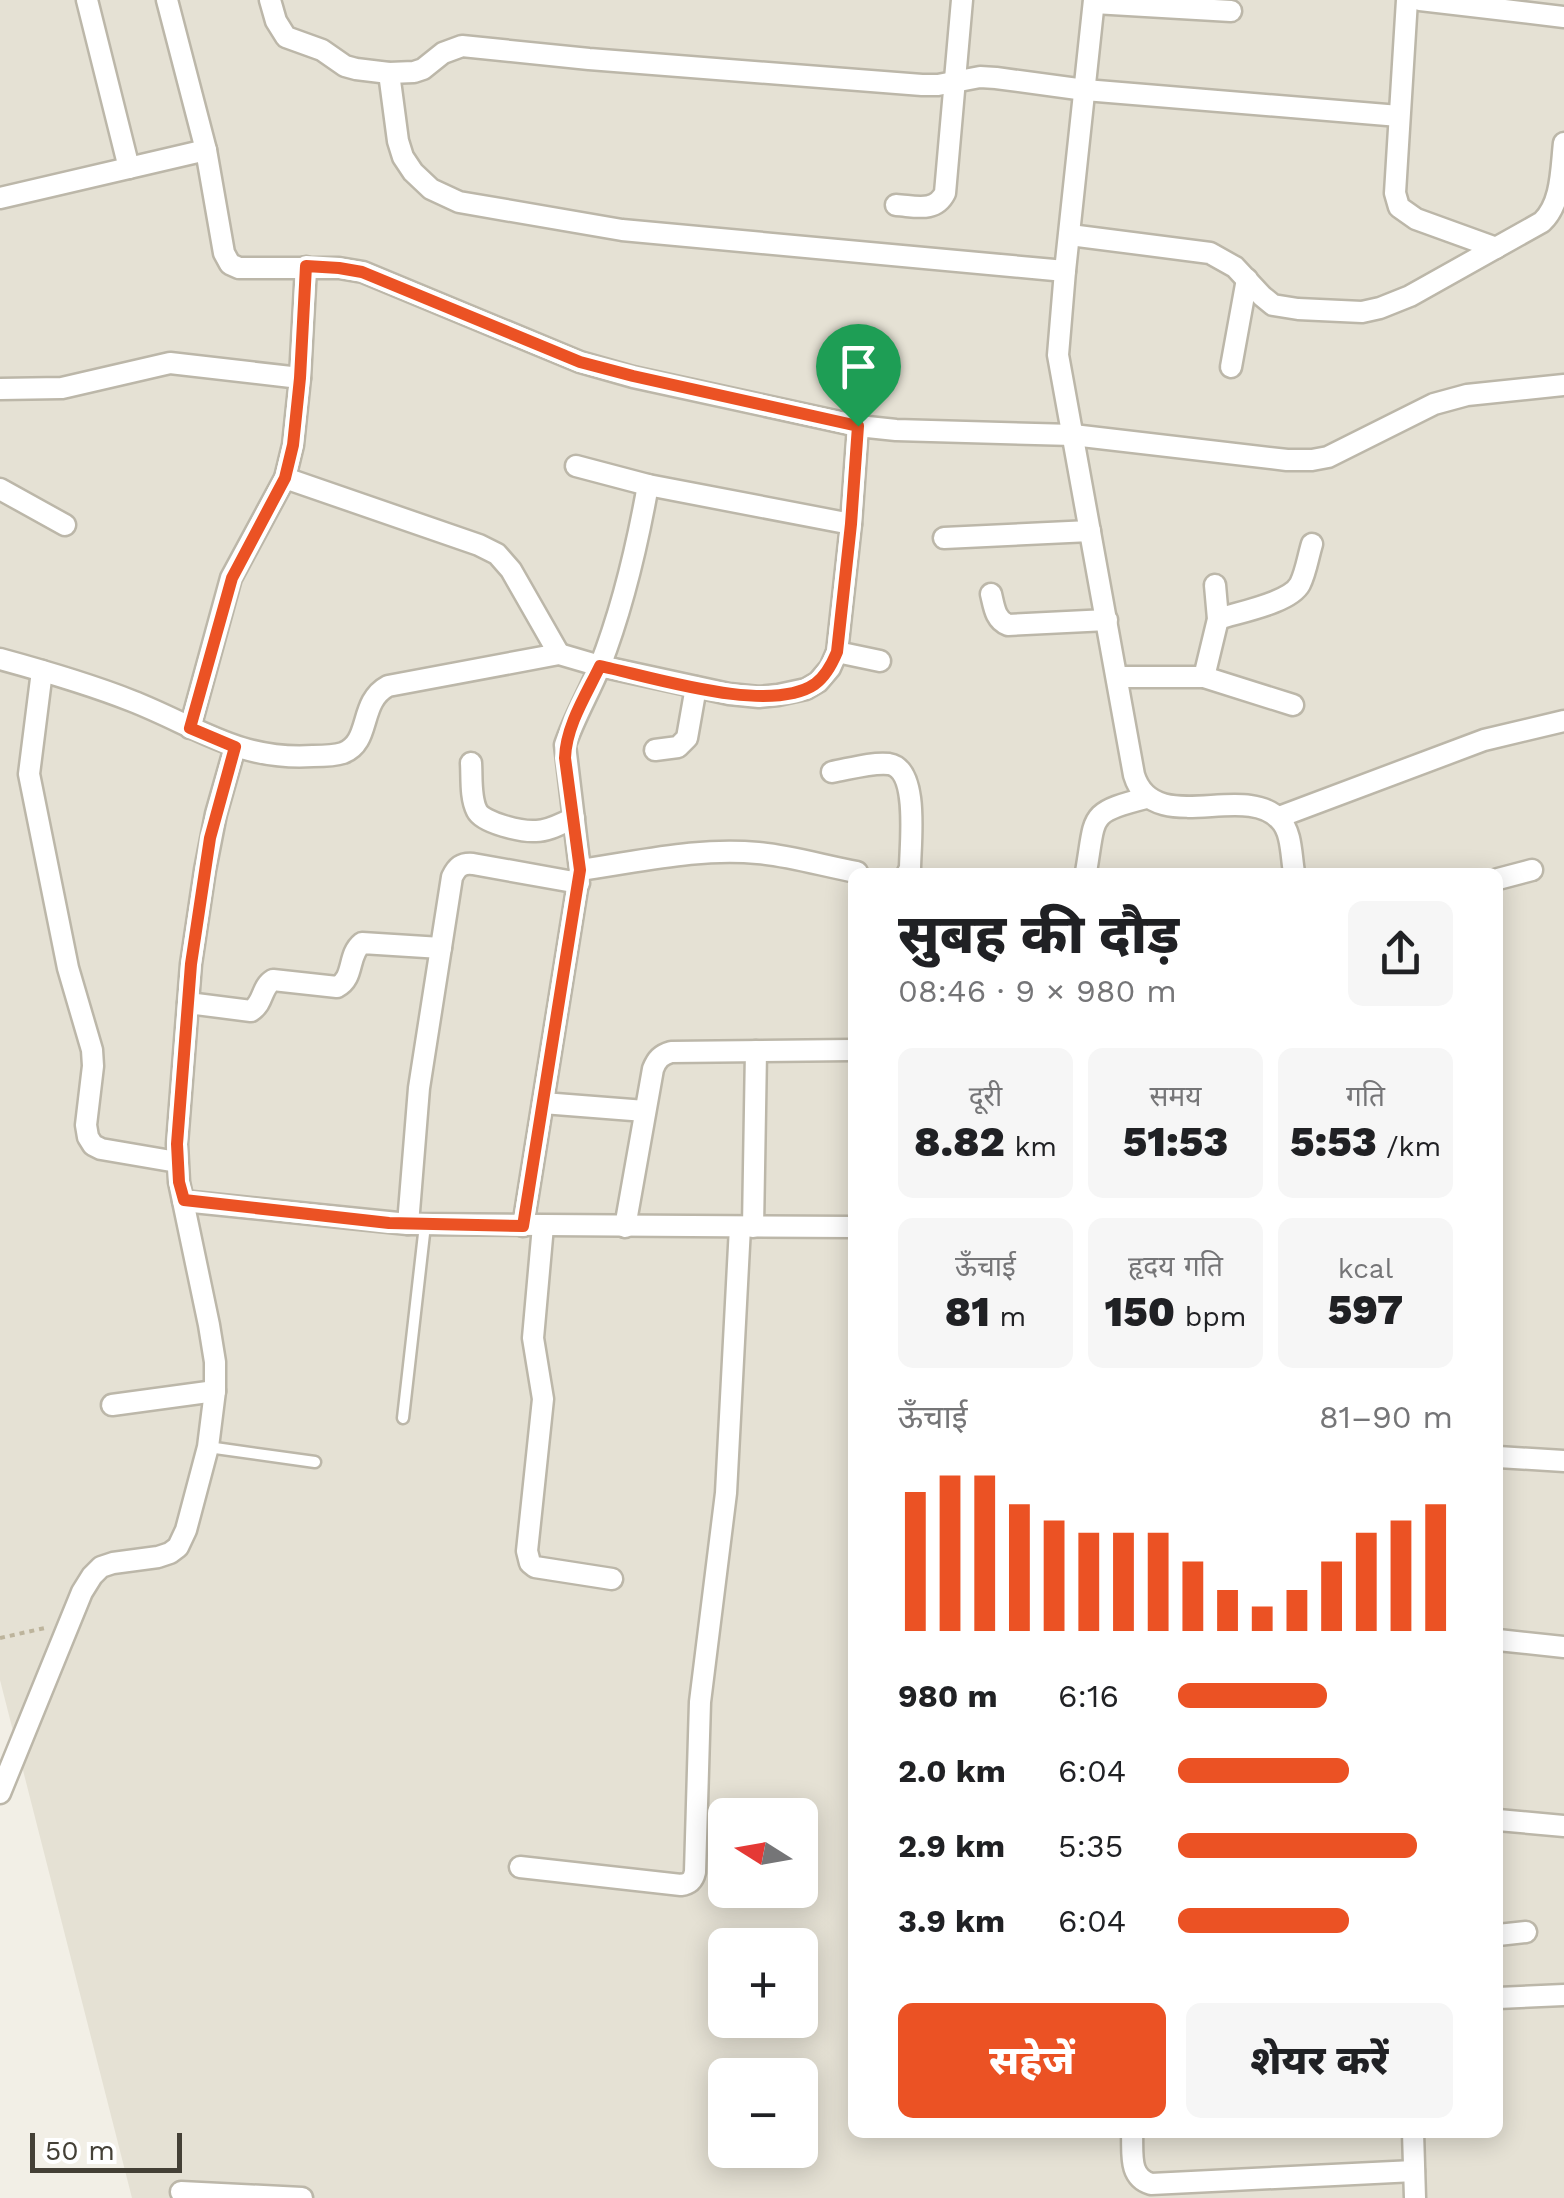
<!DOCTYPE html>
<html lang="hi">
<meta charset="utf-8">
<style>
:root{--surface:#fff;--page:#f6f6f6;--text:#202124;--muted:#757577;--accent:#eb5224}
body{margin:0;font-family:"Work Sans","Noto Sans Devanagari",sans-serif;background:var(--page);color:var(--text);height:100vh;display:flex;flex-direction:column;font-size:38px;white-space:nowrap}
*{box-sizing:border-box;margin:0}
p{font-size:32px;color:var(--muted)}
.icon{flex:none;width:55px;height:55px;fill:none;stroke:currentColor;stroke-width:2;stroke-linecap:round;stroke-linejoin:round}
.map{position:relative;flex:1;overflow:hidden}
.side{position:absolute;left:848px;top:868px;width:655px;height:1270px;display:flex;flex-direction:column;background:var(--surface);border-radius:15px;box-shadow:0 5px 25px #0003}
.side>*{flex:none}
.needle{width:65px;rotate:281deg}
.controls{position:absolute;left:708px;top:1798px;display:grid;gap:20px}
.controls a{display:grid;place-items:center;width:110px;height:110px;border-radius:15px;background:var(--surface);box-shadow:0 5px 25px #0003;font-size:50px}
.scale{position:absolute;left:30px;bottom:25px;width:152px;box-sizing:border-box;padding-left:10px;border:5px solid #444036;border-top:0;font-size:28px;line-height:35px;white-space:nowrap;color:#444036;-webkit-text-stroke:8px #fff;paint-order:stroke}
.pin{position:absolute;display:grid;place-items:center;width:85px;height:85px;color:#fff;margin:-102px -42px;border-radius:50% 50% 50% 0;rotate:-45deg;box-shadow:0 0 10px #0007}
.pin .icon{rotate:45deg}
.round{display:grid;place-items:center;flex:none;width:105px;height:105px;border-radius:15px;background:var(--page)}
.overview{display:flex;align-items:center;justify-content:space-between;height:170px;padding:0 50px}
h1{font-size:55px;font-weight:800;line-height:75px}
.figures{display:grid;grid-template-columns:repeat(3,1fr);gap:15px;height:170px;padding:10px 50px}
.figures div{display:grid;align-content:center;border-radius:15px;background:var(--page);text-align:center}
.figures b{font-size:42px;font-weight:800}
.figures small{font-size:28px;font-weight:400}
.figures p{font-size:28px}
.chart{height:280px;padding:20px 50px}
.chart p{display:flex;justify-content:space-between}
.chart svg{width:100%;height:180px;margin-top:10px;stroke:var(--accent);stroke-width:6}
.button{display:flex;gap:20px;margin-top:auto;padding:20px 50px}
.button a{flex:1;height:115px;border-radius:15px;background:var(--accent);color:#fff;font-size:40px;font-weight:800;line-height:115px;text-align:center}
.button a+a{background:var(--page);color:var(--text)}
ul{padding:0 50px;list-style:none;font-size:32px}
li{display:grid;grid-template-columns:160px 120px 1fr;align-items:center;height:75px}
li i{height:25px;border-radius:12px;background:var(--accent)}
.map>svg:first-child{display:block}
.residential{fill:#e5e1d4;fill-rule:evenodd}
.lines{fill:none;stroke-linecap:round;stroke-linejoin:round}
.lane-casing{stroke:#bcb7a9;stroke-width:15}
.street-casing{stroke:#bcb7a9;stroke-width:25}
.path{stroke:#bdb49c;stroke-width:4;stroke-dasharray:5 5;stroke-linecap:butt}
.lane{stroke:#fff;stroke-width:10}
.street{stroke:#fff;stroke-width:20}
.route-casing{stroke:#fff;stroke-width:20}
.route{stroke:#eb5224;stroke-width:12}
</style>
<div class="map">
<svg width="1564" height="2198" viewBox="0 0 1564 2198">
<rect width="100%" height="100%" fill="#f2efe6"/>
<path class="residential" d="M0,0H1564V2198H132L0,1680ZM852,872H1498V2132H852ZM725,1815H800V1890H725ZM725,1945H800V2020H725ZM725,2075H800V2150H725Z"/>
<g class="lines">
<defs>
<g id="lane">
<polyline points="403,1418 425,1225"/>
<polyline points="208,1447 315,1462"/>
</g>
<g id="street">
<polyline points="87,0 129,168"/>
<polyline points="167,0 206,150 224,253 230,264 239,268 339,268 363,272 580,362 633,377 858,426 896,430 1073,435 1287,460 1312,460 1328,457 1434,404 1467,395 1564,385"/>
<polyline points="270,0 276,21 286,37 322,50 345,66 356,69 389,73 414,72 423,69 443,53 462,46 589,59 922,85 938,85 980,77 996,78 1085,90 1399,116"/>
<path d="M1094,0L1065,271L1058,355L1134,775C1153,838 1246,781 1280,820C1292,832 1291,856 1294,872"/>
<polyline points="1407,0 1395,193 1399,207 1416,219 1496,248"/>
<polyline points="1420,0 1564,17"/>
<polyline points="1094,3 1231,11"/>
<polyline points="389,73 398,141 403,157 413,172 431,189 459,202 622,230 1065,271"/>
<polyline points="0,198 206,150"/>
<path d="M896,205C915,206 935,213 945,193L962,0"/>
<path d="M1070,235L1210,253L1235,267L1262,296L1273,305L1298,309L1362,312L1380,308L1410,296L1542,222C1562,203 1561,169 1564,143"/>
<polyline points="1231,367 1247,279"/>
<polyline points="0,389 62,388 170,363 300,378"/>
<polyline points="576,466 648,485"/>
<polyline points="285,478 479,545 497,554 511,570 559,654"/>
<polyline points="0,489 65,525"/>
<polyline points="944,538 1090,531"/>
<path d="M991,594C994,606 995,620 1008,625L1107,620"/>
<path d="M1218,619C1239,612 1290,603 1300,584C1306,572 1308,557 1312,544"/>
<polyline points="837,652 880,661"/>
<path d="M0,659C44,671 89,684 132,701C196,726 239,761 313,756C323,756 334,756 343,753C372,742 358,702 388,686L559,654L600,666L729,694L759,697L778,695L806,689L818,682L830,668L837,652L851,524L858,426"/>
<polyline points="42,671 29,774 68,968 92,1050 93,1066 86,1125 88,1137 93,1145 101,1149 177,1162"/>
<polyline points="1117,677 1204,677 1293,705"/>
<polyline points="1204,677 1218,619 1215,585"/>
<polyline points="190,728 231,578 285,478 293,445 300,378 306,267"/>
<polyline points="655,750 678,747 687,738 696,687"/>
<path d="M471,763C472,777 470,798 477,811C483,823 522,832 536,831C549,831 562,823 574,818"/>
<path d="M832,772C849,769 872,762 889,764C920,769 910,845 910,869L908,872"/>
<polyline points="1279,817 1484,740 1564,721"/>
<path d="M580,870C638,862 699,847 758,853C791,856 824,866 857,872"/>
<path d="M1086,872C1096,815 1087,813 1146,798"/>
<polyline points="1498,879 1532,870"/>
<path d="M188,1003L251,1011C264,1003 261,987 273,980L337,987C355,978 347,955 362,943L441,948"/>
<polyline points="543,1103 645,1111"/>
<polyline points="183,1201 408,1224 852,1227"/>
<path d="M408,1224L419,1088L452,877C457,867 461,863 473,864L579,883"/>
<path d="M523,1226L580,870L565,745C574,718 589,693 600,666C623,607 637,547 648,485L851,524"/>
<polyline points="543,1226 533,1338 543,1399 527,1551 530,1563 535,1567 612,1579"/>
<path d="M625,1227L653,1069C657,1059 661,1055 671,1052L852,1050"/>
<polyline points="753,1227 756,1051"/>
<polyline points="112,1405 215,1391"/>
<polyline points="1498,1457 1564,1461"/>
<polyline points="1498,1640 1564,1647"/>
<polyline points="0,1793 82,1592 92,1576 101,1567 113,1563 158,1557 170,1553 178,1547 186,1530 208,1447 215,1391 215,1362 209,1325 179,1182 177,1144 191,964 205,870 216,814 235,747"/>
<polyline points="1498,1820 1564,1826"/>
<path d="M520,1867L681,1885C689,1884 693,1881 695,1872L700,1702L726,1493L740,1227"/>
<polyline points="1498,1935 1526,1932"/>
<polyline points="1498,1998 1564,1995"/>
<path d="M1132,2132C1133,2153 1128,2177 1151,2184L1414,2171"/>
<polyline points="1413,2132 1415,2198"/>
<polyline points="181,2192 302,2198"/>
</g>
</defs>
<use href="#lane" class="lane-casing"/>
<use href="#street" class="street-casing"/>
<polyline class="path" points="0,1638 45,1628"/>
<use href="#lane" class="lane"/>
<use href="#street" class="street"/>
</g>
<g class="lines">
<defs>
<path id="route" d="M306,266L339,268L362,272L580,362L633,376L858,426L851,524L837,652C832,664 826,676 815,684C770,715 652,677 600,666C586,695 566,726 565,758L580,870L523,1226L389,1223L184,1200L179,1182L177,1144L191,964L210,838L235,747L190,728L232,578L285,478L293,445L300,378Z"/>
</defs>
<use href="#route" class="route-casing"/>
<use href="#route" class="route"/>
</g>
</svg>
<div class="controls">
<a><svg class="needle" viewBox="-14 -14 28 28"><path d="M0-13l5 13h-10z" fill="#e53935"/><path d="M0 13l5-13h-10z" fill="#757577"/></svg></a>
<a>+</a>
<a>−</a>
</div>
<div class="scale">50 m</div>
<div class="pin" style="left:858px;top:426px;background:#1e9e55"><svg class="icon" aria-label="arrive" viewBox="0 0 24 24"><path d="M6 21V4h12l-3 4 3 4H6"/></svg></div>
<section class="side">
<div class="overview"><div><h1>सुबह की दौड़</h1><p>08:46 · 9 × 980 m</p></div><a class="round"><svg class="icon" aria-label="share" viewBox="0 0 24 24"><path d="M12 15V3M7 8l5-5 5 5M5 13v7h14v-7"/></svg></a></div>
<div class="figures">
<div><p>दूरी</p><b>8.82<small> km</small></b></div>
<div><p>समय</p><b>51:53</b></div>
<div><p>गति</p><b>5:53<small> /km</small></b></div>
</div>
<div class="figures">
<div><p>ऊँचाई</p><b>81<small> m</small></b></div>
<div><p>हृदय गति</p><b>150<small> bpm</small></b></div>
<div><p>kcal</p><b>597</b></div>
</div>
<div class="chart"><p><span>ऊँचाई</span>81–90 m</p>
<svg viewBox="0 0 160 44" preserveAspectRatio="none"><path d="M5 44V10M15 44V6M25 44V6M35 44V13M45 44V17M55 44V20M65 44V20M75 44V20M85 44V27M95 44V34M105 44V38M115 44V34M125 44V27M135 44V20M145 44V17M155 44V13"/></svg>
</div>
<ul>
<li><b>980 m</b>6:16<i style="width:54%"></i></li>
<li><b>2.0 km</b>6:04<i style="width:62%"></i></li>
<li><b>2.9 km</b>5:35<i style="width:87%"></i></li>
<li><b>3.9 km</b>6:04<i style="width:62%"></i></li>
</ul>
<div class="button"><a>सहेजें</a><a>शेयर करें</a></div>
</section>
</div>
